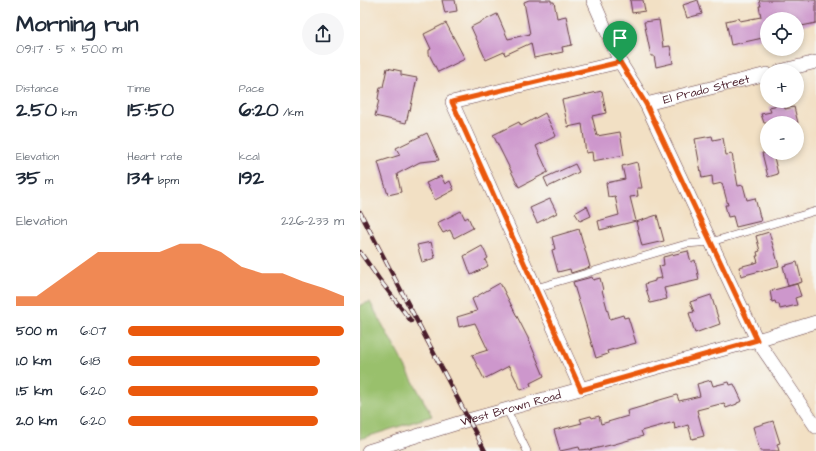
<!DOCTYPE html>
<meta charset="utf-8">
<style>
:root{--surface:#fff;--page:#f6f6f7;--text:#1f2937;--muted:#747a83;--accent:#ea580c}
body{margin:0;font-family:"Architects Daughter",sans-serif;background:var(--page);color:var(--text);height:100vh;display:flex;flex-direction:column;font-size:15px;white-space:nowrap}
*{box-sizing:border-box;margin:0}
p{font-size:13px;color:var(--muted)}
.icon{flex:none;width:22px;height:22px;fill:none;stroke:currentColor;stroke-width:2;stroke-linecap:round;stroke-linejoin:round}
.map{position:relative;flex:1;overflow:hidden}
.side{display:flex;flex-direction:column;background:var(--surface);width:360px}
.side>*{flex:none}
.fabs{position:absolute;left:400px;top:12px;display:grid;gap:8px}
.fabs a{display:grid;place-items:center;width:44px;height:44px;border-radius:50%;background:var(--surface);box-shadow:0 2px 6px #0003;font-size:20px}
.pin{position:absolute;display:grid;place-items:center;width:34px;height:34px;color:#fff;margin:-41px -17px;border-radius:50% 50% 50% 0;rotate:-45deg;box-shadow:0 0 4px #0007}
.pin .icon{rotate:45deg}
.round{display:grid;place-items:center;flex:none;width:42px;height:42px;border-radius:21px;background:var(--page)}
.summary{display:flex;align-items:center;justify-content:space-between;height:68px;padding:0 16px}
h1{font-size:22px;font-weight:700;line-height:30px}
.figures{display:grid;grid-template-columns:repeat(3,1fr);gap:6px;height:68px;padding:4px 16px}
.figures div{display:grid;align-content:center}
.figures b{font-size:20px;font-weight:700}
.figures small{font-size:11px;font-weight:400}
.figures p{font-size:11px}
.chart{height:112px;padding:8px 16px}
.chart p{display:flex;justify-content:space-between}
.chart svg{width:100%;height:72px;margin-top:4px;fill:var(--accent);opacity:.7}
ul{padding:0 16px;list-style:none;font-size:13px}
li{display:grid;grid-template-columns:64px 48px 1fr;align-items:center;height:30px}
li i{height:10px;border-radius:5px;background:var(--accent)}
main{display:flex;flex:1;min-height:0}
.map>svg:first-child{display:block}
.green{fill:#99c06c;stroke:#72704c}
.building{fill:#cd97cc}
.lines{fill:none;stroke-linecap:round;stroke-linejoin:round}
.lane-casing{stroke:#633c42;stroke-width:8}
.street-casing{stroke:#633c42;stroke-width:14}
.lane{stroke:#fff;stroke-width:7}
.street{stroke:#fff;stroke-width:13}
.rail-casing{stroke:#4a1f2b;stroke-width:4.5}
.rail{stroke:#f6f6f2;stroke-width:3;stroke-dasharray:9;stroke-linecap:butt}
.route-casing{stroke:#fff;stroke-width:8}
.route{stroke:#ea580c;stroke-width:5}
.labels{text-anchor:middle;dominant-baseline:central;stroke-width:3.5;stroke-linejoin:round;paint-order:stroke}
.street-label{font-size:12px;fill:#4a1f2b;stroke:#f6f6f2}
</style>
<main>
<section class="side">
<div class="summary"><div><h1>Morning run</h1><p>09:17 · 5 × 500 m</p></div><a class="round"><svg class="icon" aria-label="share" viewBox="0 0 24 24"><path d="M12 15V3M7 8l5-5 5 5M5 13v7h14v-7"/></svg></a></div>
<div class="figures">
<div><p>Distance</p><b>2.50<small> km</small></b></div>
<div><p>Time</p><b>15:50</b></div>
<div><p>Pace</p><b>6:20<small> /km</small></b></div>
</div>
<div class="figures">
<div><p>Elevation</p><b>35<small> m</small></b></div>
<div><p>Heart rate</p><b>134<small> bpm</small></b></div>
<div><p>kcal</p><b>192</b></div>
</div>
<div class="chart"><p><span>Elevation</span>226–233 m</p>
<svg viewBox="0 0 160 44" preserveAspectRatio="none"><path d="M0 44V38L10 38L20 29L30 20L40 11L50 11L60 11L70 11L80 6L90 6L100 11L110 20L120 24L130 24L140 29L150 33L160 38V44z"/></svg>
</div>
<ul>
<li><b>500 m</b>6:07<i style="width:100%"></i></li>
<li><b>1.0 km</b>6:18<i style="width:89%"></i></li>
<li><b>1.5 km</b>6:20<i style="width:88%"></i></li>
<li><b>2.0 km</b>6:20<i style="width:88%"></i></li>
</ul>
</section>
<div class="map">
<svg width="456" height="451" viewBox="0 0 456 451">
<rect width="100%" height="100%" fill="#f6f6f2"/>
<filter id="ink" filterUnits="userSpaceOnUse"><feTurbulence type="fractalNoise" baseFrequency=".025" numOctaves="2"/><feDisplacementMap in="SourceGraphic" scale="8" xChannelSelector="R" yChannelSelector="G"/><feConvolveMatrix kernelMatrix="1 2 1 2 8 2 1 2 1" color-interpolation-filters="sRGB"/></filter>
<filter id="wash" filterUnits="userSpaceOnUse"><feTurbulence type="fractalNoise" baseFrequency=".012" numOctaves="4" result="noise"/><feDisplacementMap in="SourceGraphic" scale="16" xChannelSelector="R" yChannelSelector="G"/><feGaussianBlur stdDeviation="0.9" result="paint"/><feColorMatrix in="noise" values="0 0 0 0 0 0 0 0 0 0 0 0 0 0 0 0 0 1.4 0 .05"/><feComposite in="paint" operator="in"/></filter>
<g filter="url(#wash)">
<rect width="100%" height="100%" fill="#f2e0c4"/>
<polygon class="green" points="10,302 72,416 0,439 0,305"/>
<g id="blocks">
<g class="building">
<polygon points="82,0 95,0 97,11 85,13"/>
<polygon points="169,0 191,0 191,2 194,2 197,18 206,16 212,45 202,47 203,52 174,58 171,43 145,55 144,52 126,60 111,27 137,14 148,39 170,34 164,2"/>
<polygon points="270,0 283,0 285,11 272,13"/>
<polygon points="338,0 342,14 327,18 323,5"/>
<polygon points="399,0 456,0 456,23 437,27 437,19 407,19 407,37 371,45 366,21 379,18 380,21 401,17 399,6 401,6"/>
<polygon points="299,20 303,47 310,46 313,63 296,67 294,56 291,56 284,22"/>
<polygon points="86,23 105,59 78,72 69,54 69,50 71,49 64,34"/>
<polygon points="27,68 41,71 41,75 57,78 50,111 49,110 46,123 15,116 19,100 18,99 20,87 23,87"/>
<polygon points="242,91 246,113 232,116 237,136 260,132 264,155 233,161 232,152 226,153 222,124 208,127 202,100"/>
<polygon points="424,104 425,109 434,107 438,123 404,123 401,114 411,112 409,107"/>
<polygon points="185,113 196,136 176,146 188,172 159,187 133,135 159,122 161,126"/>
<polygon points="67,133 79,160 60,162 37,174 41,192 28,195 18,162 40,155 36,148"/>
<polygon points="352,136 353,140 363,138 366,155 372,154 378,186 383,185 387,200 395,198 401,221 376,227 373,216 368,217 365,205 368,205 362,183 353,185 352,176 342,178 335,139"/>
<polygon points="402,153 413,153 418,174 408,177"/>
<polygon points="277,162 282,188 277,188 278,196 270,197 276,221 240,230 238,221 259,215 255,196 248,197 246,183 265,179 262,166"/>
<polygon points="215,164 219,172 188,187 184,178"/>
<polygon points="81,176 85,184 90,181 94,190 75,200 66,183"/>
<polygon points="190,199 197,213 177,223 170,208"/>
<polygon points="227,206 231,216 220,221 215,213"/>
<polygon points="101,211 105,219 108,217 113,228 94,238 90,230 83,233 77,223"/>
<polygon points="297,215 304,241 282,246 276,222"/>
<polygon points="219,229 230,267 211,273 210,269 198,272 192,250 195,249 192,237"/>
<polygon points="409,232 419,266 381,276 379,267 398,262 396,256 398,256 397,252 400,251 396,236"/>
<polygon points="71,242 75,258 62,262 57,245"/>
<polygon points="122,246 128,258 125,260 128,266 111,275 104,256"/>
<polygon points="328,251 331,262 335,260 339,280 304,288 307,299 290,303 285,284 295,281 295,279 302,278 299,266 304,265 303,257"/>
<polygon points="437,262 442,282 428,286 423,266"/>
<polygon points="232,277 233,280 240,278 243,290 242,290 250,319 263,315 264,318 268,317 276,343 247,351 248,354 236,358 213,282"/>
<polygon points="140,283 168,338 184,376 170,383 171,386 161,390 149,366 124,379 112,355 128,350 115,323 99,327 97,317 117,311 112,299"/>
<polygon points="437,284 441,296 435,298 437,305 420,309 419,304 416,304 415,301 412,302 410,291"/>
<polygon points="351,295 360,324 335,333 329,313 334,312 330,302"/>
<polygon points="351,380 353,386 369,382 370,385 374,384 382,401 377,403 377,404 366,408 364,403 337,410 344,436 332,439 328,425 315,429 314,422 281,431 283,436 255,444 229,450 229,449 220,450 219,447 200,451 194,430 222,423 220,419 231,416 232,418 239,416 241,424 268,416 267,411 294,403 293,402 317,395 319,401 340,396 337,384"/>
<polygon points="413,421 420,443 417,444 419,451 400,451 393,427"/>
</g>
</g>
</g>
<g filter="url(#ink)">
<use href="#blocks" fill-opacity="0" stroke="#633c42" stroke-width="1"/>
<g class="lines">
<defs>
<g id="lane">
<polyline points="176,288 326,244 351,242 456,211"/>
<polyline points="147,410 167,451"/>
</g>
<g id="street">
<polyline points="233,0 260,62 286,104 397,340 456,427"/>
<polyline points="420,71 456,62"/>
<path id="s1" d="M286,104L407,74"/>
<polyline points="221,389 92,102 260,62"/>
<path id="s2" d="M8,451L108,420L397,340L456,322"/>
</g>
</defs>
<use href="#lane" class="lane-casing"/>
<use href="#street" class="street-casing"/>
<use href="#lane" class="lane"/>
<use href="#street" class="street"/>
<defs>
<g id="rail">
<polyline points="0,212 125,451"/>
<polyline points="0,252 19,279 51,321"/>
</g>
</defs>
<use href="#rail" class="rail-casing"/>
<use href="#rail" class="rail"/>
</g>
</g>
<g class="lines" filter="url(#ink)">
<defs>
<polygon id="route" points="260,62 286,104 397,340 221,390 92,102"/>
</defs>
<use href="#route" class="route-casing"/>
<use href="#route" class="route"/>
</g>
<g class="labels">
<g class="street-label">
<text stroke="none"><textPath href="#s1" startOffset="62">El Prado Street</textPath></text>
<text stroke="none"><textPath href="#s2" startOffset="149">West Brown Road</textPath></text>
</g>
</g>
</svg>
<div class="fabs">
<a><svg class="icon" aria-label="locate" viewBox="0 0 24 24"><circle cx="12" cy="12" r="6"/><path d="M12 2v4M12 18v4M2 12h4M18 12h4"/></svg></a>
<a>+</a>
<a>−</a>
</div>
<div class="pin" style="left:260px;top:62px;background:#1e9e55"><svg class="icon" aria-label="arrive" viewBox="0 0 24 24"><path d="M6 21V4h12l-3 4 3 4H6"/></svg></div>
</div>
</main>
